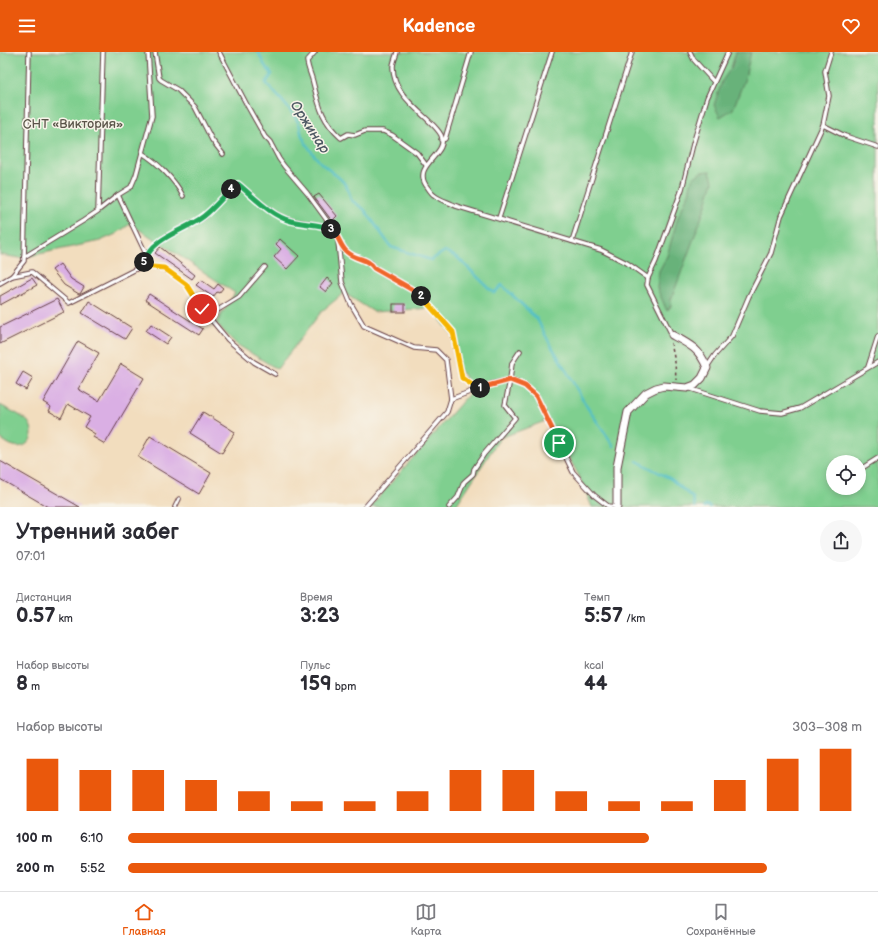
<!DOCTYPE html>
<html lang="ru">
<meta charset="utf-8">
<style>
:root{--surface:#fff;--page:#f7f7f7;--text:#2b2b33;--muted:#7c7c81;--line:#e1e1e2;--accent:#ea580c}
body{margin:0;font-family:"Balsamiq Sans",sans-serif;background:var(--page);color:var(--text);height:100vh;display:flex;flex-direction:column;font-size:15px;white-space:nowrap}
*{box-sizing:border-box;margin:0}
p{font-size:13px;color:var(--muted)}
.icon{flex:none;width:22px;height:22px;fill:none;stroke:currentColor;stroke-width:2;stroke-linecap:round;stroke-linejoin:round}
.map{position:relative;height:455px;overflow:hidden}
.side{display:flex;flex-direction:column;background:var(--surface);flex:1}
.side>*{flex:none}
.buttons{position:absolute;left:826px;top:403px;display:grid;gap:8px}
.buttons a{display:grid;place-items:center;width:40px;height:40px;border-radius:50%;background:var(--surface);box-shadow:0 2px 6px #0003;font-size:20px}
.pin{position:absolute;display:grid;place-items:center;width:34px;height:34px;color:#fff;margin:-17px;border:2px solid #fff;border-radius:50%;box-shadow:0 1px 4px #0007}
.km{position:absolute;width:20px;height:20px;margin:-10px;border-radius:50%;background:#222;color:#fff;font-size:11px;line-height:20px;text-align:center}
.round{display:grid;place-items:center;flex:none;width:42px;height:42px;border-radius:21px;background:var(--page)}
.head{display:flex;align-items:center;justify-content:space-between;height:68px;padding:0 16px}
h1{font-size:22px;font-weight:700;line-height:30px}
.metrics{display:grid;grid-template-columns:repeat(3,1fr);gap:6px;height:68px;padding:4px 16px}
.metrics div{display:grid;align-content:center}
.metrics b{font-size:20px;font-weight:700}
.metrics small{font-size:11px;font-weight:400}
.metrics p{font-size:11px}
.chart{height:112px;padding:8px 16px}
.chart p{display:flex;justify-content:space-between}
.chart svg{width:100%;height:72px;margin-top:4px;stroke:var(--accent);stroke-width:6}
ul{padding:0 16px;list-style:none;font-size:13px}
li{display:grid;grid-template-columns:64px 48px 1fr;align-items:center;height:30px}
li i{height:10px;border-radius:5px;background:var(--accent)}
header{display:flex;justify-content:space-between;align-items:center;height:52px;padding:0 16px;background:var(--accent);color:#fff;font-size:18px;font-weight:700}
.dock{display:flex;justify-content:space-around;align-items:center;height:56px;border-top:1px solid var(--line);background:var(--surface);font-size:11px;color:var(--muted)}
.dock a{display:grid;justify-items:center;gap:2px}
.dock .active{color:var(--accent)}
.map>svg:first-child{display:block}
.green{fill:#7fcf8f;stroke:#64775d;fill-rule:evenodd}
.forest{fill:#67b27a;stroke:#586852}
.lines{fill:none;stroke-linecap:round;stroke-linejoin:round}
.stream{stroke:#51bfc7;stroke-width:2.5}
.building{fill:#daafe4}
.service-casing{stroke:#633c41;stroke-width:5.5}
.minor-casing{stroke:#633c41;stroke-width:9}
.path{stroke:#633c41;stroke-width:1.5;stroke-dasharray:3 3;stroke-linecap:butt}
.service{stroke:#fff;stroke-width:3.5}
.minor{stroke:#fff;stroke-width:7}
.split-1-casing{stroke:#fff;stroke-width:8}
.split-2-casing{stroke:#fff;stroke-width:8}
.split-3-casing{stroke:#fff;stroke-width:8}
.split-4-casing{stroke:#fff;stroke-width:8}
.split-5-casing{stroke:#fff;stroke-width:8}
.split-6-casing{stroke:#fff;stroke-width:8}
.split-1{stroke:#f0652b;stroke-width:5}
.split-2{stroke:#f5b400;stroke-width:5}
.split-3{stroke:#f0652b;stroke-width:5}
.split-4{stroke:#22a559;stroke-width:5}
.split-5{stroke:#22a559;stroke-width:5}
.split-6{stroke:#f5b400;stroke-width:5}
.labels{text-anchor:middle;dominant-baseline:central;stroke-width:3;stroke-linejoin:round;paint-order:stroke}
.park-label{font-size:13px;fill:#5a5449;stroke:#f7f3e8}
.water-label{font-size:14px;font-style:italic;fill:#4c5762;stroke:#f7f3e8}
</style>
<header><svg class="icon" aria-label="menu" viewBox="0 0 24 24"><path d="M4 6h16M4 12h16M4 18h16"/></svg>Kadence<svg class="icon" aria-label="heart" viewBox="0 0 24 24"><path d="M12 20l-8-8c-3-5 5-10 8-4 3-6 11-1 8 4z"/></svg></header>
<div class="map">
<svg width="878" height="455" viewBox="0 0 878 455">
<rect width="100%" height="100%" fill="#f7f3e8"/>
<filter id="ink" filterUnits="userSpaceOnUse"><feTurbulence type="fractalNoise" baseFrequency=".025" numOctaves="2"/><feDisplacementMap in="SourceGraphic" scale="8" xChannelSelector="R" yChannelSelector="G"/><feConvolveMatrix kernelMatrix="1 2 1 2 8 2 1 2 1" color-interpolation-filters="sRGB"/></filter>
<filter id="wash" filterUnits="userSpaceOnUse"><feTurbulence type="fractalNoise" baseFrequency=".012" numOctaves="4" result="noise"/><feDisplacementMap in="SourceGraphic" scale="16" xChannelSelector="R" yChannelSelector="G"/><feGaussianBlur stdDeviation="0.9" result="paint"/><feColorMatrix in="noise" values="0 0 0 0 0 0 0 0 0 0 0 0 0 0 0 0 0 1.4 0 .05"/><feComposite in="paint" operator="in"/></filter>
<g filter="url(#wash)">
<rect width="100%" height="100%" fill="#f2ddbe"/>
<g class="green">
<path d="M0,0H878V455H592L579,424L548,368L500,386L455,455H370L474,336L455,313V286L431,256L374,260L344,241L322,259L277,317L236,292L216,271L235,241L159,190L130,172L116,182L100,189L20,206L0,203ZM833,410H859V436H833Z"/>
<path d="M0,353C7,357 26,365 29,371C37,383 28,398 14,394C9,393 4,389 0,386Z"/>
</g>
<g class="forest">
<polygon points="736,0 751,0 745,26 733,57 720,65 714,53 722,29 731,16"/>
<polygon points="710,119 713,129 705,156 671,248 671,254 667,259 657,236 659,219 667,204 678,165 689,141 692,127 701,120"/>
</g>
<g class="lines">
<g class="stream">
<path d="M258,0L265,14L272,22L266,31C276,42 293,59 299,72C301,75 300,80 302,84C306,92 313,102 319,109C333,124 347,125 351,148L364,157L391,195L431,208L445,199L458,206L494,241L502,233L537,267L550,292L563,313L587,355L614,394"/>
<polyline points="637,409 671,427 693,446 695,455"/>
<polyline points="704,455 707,453 710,455"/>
</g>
</g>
<g id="blocks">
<g class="building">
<polygon points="319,142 337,164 332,169 314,145"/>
<polygon points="280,187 299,204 287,217 274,205 281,197 276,192"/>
<polygon points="160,195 195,223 192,227 155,201"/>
<polygon points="60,212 71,227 84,235 80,242 79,242 64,233 52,218"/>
<polygon points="32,226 37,233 0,253 0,244"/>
<polygon points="327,226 333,231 326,240 320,235"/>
<polygon points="201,228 214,237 218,232 223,236 219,241 217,240 213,245 196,233"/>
<polygon points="149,242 203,277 199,283 145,248"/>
<polygon points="57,247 64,260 0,292 0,275"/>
<polygon points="89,249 132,276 125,287 82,261"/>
<rect x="393" y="252" width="12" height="8"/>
<polygon points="151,272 171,285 166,292 146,279"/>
<polygon points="78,289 99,301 78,337 99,349 121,312 144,326 105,392 93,385 95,382 84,375 90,365 68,352 61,366 49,359 51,355 43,350"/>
<polygon points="23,320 33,326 26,338 16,332"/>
<polygon points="203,360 235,380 222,401 190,381"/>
<polygon points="150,384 211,421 199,442 138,405"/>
<polygon points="0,409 80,455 48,455 0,427"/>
</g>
</g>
</g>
<g filter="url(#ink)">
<use href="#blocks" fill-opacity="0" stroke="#633c41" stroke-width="1"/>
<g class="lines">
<defs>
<g id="service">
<polyline points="155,0 159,26 161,28 178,38 195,55 212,88 223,102"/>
<polyline points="219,0 248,55 265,85 270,90 279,107 284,114 307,141 334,178"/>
<path d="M315,0L307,9C308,17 311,22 313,30C319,54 322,69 341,86L348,82L355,83L365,79H383L392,83L417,101L426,113"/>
<path d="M397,0C396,5 393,10 393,15C393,38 412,53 427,67C432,72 438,77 441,83C450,103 409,113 428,136C430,139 432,142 434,143C440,148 449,150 456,154L601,198L627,211L648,226L647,233L672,283"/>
<polyline points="690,0 694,8 714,30"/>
<polyline points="823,73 845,84 878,95"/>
<polyline points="441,88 445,87 471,0"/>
<path d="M142,101C157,110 175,128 183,144"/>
<polyline points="99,158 118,143"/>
<polyline points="499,166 552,0"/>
<polyline points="572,189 632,0"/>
<polyline points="339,190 348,201 371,211 374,216 418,241 453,280 462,325 478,337"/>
<polyline points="146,202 118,143 131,135 136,123 152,64 148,0"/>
<polyline points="24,205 83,169 98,159 103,0"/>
<polyline points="142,214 146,202 164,186 204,165 233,135 238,132 269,158 283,166 293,169 313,172 327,175 334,179 338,189 342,230 351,252 364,274 414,296 436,298 446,308 451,347 447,360 365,455"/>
<polyline points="12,224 24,209 29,0"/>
<polyline points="648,226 656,209 682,137 693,92 707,46 728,0"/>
<polyline points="0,231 12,224 32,220 69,251 142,214 164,216 186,232 208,264 239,245 265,215"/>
<polyline points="208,264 228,288 254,310 275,322"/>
<polyline points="707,315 715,303 732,284 749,244 771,201 781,164 823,73 829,44 825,19 831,0"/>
<polyline points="868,315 878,284"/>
<polyline points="688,336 760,359 782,361 800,356 878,310"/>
<polyline points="451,347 491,332 510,328 525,334 536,344 573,420 595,444 608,454 617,455"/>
<polyline points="859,418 878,406"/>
<polyline points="175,455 179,447"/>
<polyline points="449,455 458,445 464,430 473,422 474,417 484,402 515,366 505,353 510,328 512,311 520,299"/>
</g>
<path id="minor" d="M617,455V415L628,360L646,341L656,336L664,334L687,336L695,333L702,326L707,316C700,297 689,292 672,283"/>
</defs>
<use href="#service" class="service-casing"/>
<use href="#minor" class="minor-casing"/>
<polyline class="path" points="671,291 675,310 676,328"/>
<use href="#service" class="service"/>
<use href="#minor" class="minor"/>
</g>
</g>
<g class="lines" filter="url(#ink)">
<defs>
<polyline id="split-1" points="480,336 510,328 525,334 536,344 559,391"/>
<polyline id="split-2" points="421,244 453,280 462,326 478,337 480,336"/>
<path id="split-3" d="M331,177C338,181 340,195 347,200C356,208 368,206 374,216L418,241L421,244"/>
<path id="split-4" d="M231,137L238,132C254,145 271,164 291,169C305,173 319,171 331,177"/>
<path id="split-5" d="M144,210C153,184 185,179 204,164C214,156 222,146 231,137"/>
<polyline id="split-6" points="144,210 142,214 164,216 186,232 202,257"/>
</defs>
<use href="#split-1" class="split-1-casing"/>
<use href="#split-2" class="split-2-casing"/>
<use href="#split-3" class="split-3-casing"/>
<use href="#split-4" class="split-4-casing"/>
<use href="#split-5" class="split-5-casing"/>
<use href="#split-6" class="split-6-casing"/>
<use href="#split-1" class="split-1"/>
<use href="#split-2" class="split-2"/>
<use href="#split-3" class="split-3"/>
<use href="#split-4" class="split-4"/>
<use href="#split-5" class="split-5"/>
<use href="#split-6" class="split-6"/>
</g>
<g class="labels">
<g class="park-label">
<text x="73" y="72">СНТ «Виктория»</text>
</g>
<g class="water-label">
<text transform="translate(310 75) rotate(57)">Оржинар</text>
</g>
</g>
</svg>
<div class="buttons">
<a><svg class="icon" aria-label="locate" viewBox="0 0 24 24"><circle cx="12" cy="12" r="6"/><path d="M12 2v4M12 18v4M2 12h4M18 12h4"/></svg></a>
</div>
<div class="pin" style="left:559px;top:391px;background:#1e9e55"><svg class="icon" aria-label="arrive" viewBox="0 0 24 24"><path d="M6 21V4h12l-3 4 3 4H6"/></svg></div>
<div class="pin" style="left:202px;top:257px;background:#d93025"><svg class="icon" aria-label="check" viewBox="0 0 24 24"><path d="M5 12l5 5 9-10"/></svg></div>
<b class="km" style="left:480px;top:336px">1</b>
<b class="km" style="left:421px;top:244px">2</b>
<b class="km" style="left:331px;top:177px">3</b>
<b class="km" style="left:231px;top:137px">4</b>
<b class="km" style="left:144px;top:210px">5</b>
</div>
<section class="side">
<div class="head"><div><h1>Утренний забег</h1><p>07:01</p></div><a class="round"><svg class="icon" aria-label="share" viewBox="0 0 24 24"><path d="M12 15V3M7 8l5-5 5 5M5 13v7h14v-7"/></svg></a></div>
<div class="metrics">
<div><p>Дистанция</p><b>0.57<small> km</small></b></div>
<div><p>Время</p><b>3:23</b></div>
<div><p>Темп</p><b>5:57<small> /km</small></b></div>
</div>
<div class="metrics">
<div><p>Набор высоты</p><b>8<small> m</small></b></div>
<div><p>Пульс</p><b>159<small> bpm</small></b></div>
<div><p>kcal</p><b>44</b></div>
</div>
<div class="chart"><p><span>Набор высоты</span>303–308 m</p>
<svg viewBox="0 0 160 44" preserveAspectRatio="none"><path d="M5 44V12M15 44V19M25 44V19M35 44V25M45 44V32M55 44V38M65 44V38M75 44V32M85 44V19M95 44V19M105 44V32M115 44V38M125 44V38M135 44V25M145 44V12M155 44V6"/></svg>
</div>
<ul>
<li><b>100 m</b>6:10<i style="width:71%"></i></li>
<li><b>200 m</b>5:52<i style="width:87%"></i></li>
</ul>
</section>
<nav class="dock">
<a class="active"><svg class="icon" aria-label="home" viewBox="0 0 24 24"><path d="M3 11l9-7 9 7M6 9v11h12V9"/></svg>Главная</a>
<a><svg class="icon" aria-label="map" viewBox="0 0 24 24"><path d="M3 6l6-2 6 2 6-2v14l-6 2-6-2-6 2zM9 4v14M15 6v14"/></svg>Карта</a>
<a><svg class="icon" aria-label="saved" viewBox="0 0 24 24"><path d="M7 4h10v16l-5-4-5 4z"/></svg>Сохранённые</a>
</nav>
